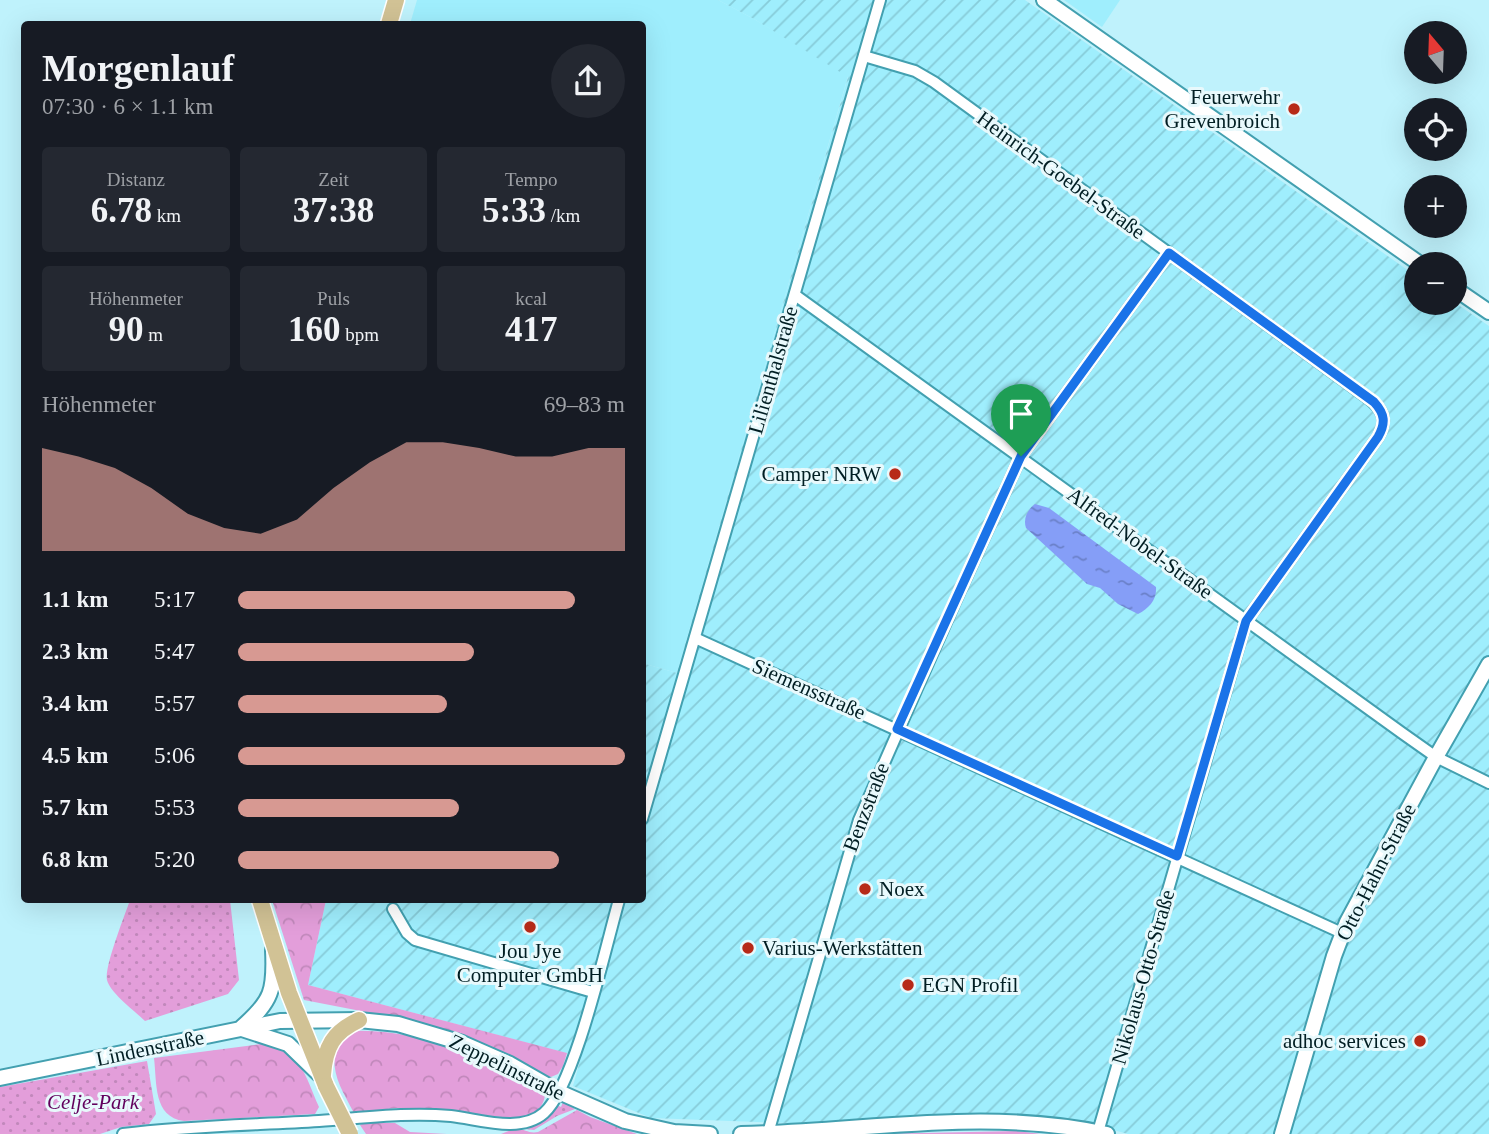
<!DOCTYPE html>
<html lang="de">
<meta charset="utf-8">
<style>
:root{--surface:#171b24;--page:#242831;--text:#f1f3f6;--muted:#9ea1a6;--accent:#d79992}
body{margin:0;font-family:Georgia,serif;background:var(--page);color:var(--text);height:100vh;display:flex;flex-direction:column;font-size:26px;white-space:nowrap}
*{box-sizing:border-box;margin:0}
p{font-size:23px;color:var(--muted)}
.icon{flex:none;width:38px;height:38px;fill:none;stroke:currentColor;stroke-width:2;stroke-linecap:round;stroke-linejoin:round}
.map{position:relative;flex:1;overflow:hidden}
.drawer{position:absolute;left:21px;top:21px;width:625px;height:882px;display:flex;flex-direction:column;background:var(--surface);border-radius:7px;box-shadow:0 7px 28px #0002}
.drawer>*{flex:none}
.needle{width:46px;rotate:341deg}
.tools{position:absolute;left:1404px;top:21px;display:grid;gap:14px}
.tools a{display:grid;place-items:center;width:63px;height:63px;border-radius:50%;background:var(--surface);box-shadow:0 7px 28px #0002;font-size:35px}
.pin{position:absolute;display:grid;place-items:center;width:60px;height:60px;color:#fff;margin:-72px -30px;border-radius:50% 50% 50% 0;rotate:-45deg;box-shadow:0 0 7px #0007}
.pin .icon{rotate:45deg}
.round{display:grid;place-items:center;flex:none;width:74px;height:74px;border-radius:37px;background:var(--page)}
.head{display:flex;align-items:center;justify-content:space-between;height:119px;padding:0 21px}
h1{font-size:38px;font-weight:700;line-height:52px}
.stats{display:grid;grid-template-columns:repeat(3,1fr);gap:10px;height:119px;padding:7px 21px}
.stats div{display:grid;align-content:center;border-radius:7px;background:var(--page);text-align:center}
.stats b{font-size:35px;font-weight:700}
.stats small{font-size:19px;font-weight:400}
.stats p{font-size:19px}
.chart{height:196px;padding:14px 21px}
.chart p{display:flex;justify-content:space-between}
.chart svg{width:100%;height:126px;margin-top:7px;fill:var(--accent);opacity:.7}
ul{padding:0 21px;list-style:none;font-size:23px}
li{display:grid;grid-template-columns:112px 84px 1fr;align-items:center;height:52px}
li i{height:18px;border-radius:9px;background:var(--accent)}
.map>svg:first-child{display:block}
.built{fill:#9feefd}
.industrial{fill:url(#industrial-furrows)}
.grass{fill:url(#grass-dots)}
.forest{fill:url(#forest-crowns)}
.water{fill:url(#water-ripples)}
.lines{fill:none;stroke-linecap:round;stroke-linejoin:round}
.street-casing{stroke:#43a0b0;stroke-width:14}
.secondary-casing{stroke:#43a0b0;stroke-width:18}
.primary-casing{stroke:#fff;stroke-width:19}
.street{stroke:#fff;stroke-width:10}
.secondary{stroke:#fff;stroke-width:14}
.primary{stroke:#d1c295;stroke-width:16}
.primary-bridge-casing{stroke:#fff;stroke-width:19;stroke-linecap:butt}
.primary-bridge{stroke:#d1c295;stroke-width:16}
.route-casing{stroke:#fff;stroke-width:14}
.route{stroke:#1a73e8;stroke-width:9}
.poi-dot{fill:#b72a18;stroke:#e8f9fc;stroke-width:2.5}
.labels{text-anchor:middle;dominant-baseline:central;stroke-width:6;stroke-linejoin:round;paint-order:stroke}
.poi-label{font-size:21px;fill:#011e23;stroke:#e8f9fc;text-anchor:end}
.street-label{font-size:21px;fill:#011e23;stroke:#e8f9fc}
.park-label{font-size:21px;font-style:italic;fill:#62005d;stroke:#e8f9fc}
</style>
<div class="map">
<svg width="1489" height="1134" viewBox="0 0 1489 1134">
<defs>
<pattern id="industrial-furrows" width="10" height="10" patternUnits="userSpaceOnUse" patternTransform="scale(1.75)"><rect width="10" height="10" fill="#9feefd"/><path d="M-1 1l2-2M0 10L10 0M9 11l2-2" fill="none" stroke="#87ccd9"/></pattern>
<pattern id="grass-dots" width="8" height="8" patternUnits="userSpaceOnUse" patternTransform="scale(1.75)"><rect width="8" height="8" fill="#e39eda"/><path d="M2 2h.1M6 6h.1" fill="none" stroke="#c188bb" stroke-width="1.8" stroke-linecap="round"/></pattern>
<pattern id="forest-crowns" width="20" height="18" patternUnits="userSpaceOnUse" patternTransform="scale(1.75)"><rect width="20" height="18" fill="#e39eda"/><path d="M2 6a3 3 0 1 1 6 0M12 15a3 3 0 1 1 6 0" fill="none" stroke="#c188bb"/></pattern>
<pattern id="water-ripples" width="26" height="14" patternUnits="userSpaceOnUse" patternTransform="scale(1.75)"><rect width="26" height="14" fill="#859ef7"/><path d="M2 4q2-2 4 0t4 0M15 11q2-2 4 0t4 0" fill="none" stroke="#6a80c8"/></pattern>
</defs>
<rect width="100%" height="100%" fill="#bff2fc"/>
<g class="built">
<polygon points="417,0 718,0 754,19 848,76 677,673 642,663 642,24 410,24"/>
<polygon points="1064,0 1120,0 1102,27"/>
</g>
<polygon class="industrial" points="718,0 1025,0 1416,276 1416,303 1454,302 1489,326 1489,1134 1128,1134 1084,1122 978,1114 911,1115 815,1124 651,1118 573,1086 581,1057 308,985 326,900 642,900 642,663 677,673 848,77 754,19"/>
<g class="grass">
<path d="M130,900H230L239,980L228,994L145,1021C136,1012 110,993 107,980C104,967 125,915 130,900Z"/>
<polygon points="147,1061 156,1114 149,1124 121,1127 100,1134 0,1134 0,1087"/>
<polygon points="563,1102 575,1109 557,1116 534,1130 525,1129 539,1124 557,1105 561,1107"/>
</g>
<g class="forest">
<polygon points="272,900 326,900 308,985 567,1053 563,1066 558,1074 551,1077 536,1073 461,1034 397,1018 304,1000"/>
<path d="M352,1031C406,1028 506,1055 545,1095C543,1110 532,1115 518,1119L421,1108H396L354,1113C340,1086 330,1073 336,1042Z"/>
<path d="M261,1044C300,1046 305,1076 319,1107L315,1114L184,1121C153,1117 157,1083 154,1058Z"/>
<path d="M577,1110L590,1117L637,1134H501C506,1132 512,1129 517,1129C525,1129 529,1134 538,1132Z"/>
<polygon points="364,1123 395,1123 410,1132 447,1134 366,1134 360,1125"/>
<polygon points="1017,1131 1041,1134 876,1134"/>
</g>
<path class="water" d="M1035,504L1049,508L1156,587C1157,600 1149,608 1138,614L1118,604L1100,588L1087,584L1026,528C1023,519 1027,510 1035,504Z"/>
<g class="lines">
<defs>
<g id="street">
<path d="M864,56L915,71L934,82L1368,398C1383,409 1388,420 1378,437L1246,621L1098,1132"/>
<polyline points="795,295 1402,733 1436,757 1489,783"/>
<polyline points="695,638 1342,933"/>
<polyline points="642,819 880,0"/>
<polyline points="393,909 407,933 415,940 593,992"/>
<polyline points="768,1133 859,820 955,602 1021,456 1169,253"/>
<path d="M123,1134C188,1126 254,1125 319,1121C364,1118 406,1112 451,1116C479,1119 520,1134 544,1113C575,1086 606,945 619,900"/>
</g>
<g id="secondary">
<polyline points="1044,0 1420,264"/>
<polyline points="1454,288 1489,312"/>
<path d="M242,1027C272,1001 275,990 273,950"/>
<polyline points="242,1029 288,1044 319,1074"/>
<polyline points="0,1078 280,1021 359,1020 398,1024 462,1043 510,1064 559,1092 625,1121 674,1132 710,1134"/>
<path d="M741,1134C863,1132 985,1107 1107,1134"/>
<polyline points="1282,1134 1334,956 1347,922 1436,757 1489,664"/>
</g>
<g id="primary">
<polyline points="389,24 396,0"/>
<polyline points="260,900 289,993 326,1086"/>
<path d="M323,1075C325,1047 333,1032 359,1020"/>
</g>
</defs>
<use href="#street" class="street-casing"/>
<use href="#secondary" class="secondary-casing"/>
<use href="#primary" class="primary-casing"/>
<use href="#street" class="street"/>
<use href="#secondary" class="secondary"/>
<use href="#primary" class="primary"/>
<defs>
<polyline id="primary-bridge" points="326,1086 350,1134"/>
</defs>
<use href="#primary-bridge" class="primary-bridge-casing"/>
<use href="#primary-bridge" class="primary-bridge"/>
</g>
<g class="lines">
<defs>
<path id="route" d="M1169,253L1374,402C1385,414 1386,423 1378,437L1246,621L1177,856L897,729L1021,456Z"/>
</defs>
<use href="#route" class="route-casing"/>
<use href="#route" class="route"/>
</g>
<g class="poi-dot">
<circle cx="1294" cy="109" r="7"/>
<circle cx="895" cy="474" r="7"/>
<circle cx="865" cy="889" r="7"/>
<circle cx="530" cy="927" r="7"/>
<circle cx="748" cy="948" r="7"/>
<circle cx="908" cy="985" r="7"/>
<circle cx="1420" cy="1041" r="7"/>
</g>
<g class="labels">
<g class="poi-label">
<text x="1280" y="97">Feuerwehr<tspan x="1280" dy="24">Grevenbroich</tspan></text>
<text x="881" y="474">Camper NRW</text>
<text x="879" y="889" text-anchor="start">Noex</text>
<text x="762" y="948" text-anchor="start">Varius-Werkstätten</text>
<text x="530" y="951" text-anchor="middle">Jou Jye<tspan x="530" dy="24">Computer GmbH</tspan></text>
<text x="922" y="985" text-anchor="start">EGN Profil</text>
<text x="1406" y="1041">adhoc services</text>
</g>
<g class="street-label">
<text transform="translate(1061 175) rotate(36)">Heinrich-Goebel-Straße</text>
<text transform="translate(773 370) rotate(-74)">Lilienthalstraße</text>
<text transform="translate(1140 543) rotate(36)">Alfred-Nobel-Straße</text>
<text transform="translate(809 689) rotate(24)">Siemensstraße</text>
<text transform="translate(866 807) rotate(-69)">Benzstraße</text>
<text transform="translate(1376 872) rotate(-63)">Otto-Hahn-Straße</text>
<text transform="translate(1143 977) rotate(-74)">Nikolaus-Otto-Straße</text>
<text transform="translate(150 1048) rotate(-12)">Lindenstraße</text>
<text transform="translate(507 1067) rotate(26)">Zeppelinstraße</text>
</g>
<g class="park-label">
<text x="93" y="1102">Celje-Park</text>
</g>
</g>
</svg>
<div class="tools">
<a><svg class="needle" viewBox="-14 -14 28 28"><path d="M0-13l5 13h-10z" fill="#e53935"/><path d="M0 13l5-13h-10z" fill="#9ea1a6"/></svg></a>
<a><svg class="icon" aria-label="locate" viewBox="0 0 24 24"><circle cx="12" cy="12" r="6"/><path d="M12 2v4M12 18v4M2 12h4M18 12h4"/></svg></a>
<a>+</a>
<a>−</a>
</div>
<div class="pin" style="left:1021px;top:456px;background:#1e9e55"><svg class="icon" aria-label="arrive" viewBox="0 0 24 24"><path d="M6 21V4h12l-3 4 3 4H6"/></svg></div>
<section class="drawer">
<div class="head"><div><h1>Morgenlauf</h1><p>07:30 · 6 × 1.1 km</p></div><a class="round"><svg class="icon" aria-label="share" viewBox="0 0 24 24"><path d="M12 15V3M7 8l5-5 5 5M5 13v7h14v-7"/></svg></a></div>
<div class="stats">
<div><p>Distanz</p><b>6.78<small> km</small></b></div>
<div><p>Zeit</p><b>37:38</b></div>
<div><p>Tempo</p><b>5:33<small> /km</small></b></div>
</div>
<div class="stats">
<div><p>Höhenmeter</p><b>90<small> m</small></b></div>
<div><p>Puls</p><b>160<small> bpm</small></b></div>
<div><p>kcal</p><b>417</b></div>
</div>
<div class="chart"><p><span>Höhenmeter</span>69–83 m</p>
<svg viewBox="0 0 160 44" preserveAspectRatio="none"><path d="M0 44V8L10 11L20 15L30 22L40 31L50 36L60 38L70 33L80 22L90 13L100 6L110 6L120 8L130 11L140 11L150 8L160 8V44z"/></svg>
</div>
<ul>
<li><b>1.1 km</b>5:17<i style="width:87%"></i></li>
<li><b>2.3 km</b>5:47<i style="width:61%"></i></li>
<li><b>3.4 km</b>5:57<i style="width:54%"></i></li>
<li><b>4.5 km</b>5:06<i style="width:100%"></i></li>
<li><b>5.7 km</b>5:53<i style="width:57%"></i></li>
<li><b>6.8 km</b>5:20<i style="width:83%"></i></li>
</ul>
</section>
</div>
